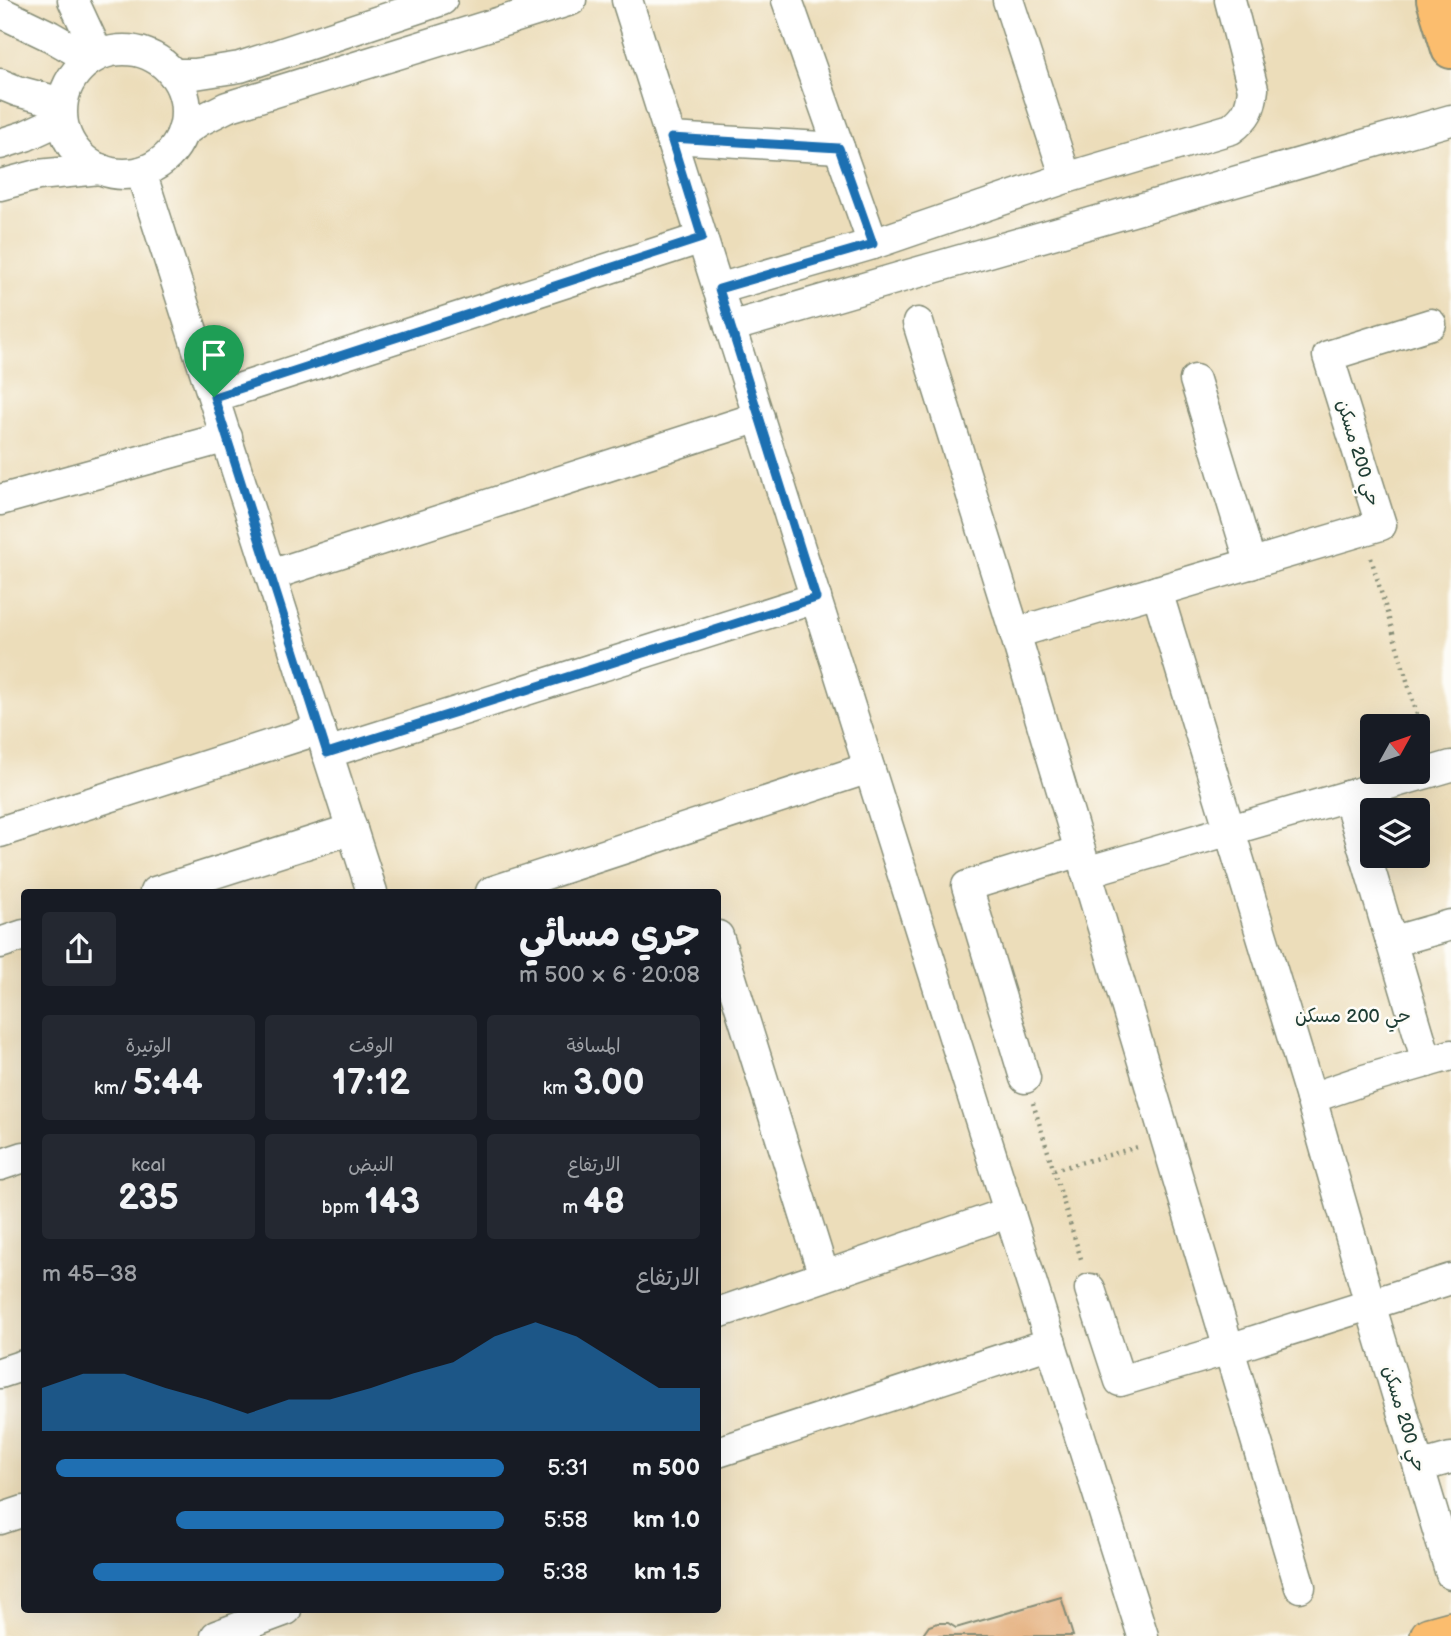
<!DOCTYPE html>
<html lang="ar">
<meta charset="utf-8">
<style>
:root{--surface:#171b24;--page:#242831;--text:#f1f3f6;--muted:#9ea1a6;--accent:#1f6fb2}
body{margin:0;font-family:"Balsamiq Sans","Playpen Sans Arabic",sans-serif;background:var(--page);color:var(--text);direction:rtl;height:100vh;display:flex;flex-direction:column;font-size:26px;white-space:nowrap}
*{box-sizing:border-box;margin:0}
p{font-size:23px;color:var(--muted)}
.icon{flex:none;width:38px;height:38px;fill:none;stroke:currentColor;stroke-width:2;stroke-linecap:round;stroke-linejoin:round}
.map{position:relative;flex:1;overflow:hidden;direction:ltr}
.panel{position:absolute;left:21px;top:889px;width:700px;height:724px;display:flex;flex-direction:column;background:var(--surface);border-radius:7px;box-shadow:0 7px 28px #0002;direction:rtl}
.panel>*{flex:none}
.needle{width:46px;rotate:50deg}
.tools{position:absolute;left:1360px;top:714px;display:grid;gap:14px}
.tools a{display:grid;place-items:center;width:70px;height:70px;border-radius:7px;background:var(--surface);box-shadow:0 7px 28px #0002;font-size:35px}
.pin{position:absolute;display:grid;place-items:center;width:60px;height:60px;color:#fff;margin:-72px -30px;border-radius:50% 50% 50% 0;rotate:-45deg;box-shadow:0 0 7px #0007}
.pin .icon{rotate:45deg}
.round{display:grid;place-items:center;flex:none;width:74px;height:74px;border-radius:7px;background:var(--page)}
.headline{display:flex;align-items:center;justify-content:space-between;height:119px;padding:0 21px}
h1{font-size:38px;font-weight:700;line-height:52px}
.stats{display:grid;grid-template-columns:repeat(3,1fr);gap:10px;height:119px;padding:7px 21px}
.stats div{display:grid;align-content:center;border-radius:7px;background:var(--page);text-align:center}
.stats b{font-size:35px;font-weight:700}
.stats small{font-size:19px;font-weight:400}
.stats p{font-size:19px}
.chart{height:196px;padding:14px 21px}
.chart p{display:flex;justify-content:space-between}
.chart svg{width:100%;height:126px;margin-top:7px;fill:var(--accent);opacity:.7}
ul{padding:0 21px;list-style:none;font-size:23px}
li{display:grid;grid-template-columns:112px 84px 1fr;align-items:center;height:52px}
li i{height:18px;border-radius:9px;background:var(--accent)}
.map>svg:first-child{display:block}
.building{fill:#e1a66e}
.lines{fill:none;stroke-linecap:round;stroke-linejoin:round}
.minor-casing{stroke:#868d77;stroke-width:33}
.major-casing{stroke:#868d77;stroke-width:40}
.highway-casing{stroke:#868d77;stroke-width:42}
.path{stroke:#868d77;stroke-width:4.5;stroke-dasharray:2 5;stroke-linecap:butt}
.minor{stroke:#fff;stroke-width:30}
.major{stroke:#fbbd6e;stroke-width:37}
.highway{stroke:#fbbd6e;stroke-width:38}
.route-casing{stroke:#fff;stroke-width:14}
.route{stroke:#1f6fb2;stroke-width:9}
.labels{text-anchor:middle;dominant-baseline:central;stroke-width:5;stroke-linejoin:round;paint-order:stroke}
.street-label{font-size:18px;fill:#1f3d34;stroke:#fdfcf7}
.neighbourhood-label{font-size:19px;fill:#1f3d34;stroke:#fdfcf7}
</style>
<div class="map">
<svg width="1451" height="1636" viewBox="0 0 1451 1636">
<rect width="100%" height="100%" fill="#fdfcf7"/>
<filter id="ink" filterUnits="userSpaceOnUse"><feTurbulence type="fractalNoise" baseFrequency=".0143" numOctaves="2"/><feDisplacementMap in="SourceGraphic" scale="14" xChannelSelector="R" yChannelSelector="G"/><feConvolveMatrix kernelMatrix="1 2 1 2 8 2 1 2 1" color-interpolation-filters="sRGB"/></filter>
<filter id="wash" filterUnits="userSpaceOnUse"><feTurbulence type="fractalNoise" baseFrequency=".00686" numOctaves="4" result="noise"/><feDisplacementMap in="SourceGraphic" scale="28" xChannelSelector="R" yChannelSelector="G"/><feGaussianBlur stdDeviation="1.57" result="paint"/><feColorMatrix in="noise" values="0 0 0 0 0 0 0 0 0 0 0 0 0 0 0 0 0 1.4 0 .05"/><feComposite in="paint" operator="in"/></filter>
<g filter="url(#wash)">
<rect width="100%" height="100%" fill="#ecddba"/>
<g id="blocks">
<polygon class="building" points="1061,1597 1073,1636 922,1636 929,1626 938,1623 948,1623 956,1628"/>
</g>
</g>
<g filter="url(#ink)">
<use href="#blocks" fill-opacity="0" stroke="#868d77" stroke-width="2"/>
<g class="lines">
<defs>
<g id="minor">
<polyline points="73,0 98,54"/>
<polyline points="627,0 1143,1636"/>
<polyline points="787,0 873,244"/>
<polyline points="1008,0 1066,178"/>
<polyline points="0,12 50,36 90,59"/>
<circle cx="124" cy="112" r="62"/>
<polyline points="173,74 195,74 240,67 442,0"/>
<polyline points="0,84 17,91 62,103"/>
<polyline points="182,133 199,121 227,107 571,0"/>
<polyline points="671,138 839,148"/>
<polyline points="0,144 25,136 62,119"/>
<polyline points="141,172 372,892"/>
<polyline points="0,185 38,175 100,169"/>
<path d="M718,289L873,244L1066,178L1231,129C1247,117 1251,108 1253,89L1230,0"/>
<polyline points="918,323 1015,633 1300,1587"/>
<polyline points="730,327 905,276 1451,120"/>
<polyline points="1195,380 1251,564"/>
<polyline points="214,397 702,238"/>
<polyline points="0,500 227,437"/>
<polyline points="271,575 759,417"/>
<polyline points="1157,591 1311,1098 1370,1304 1451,1574"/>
<polyline points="1015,633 1381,525 1328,356 1431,324"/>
<polyline points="327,753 816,598"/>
<polyline points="1348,796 1427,1062"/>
<polyline points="0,832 320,729"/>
<polyline points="1086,872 1451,766"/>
<polyline points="155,892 352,829"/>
<polyline points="491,892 869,768"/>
<polyline points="718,936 824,1276"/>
<polyline points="1391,942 1451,925"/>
<polyline points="0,943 24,935"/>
<polyline points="1025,1078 967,886 1080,851"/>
<polyline points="1311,1098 1364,1080 1451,1055"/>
<polyline points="0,1165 24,1157"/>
<polyline points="1090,1289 1120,1381 1229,1349 1451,1279"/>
<polyline points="718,1313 1010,1212"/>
<polyline points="0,1373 24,1365"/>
<polyline points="718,1452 1051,1343"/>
<polyline points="1419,1467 1451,1458"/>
<polyline points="0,1519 24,1511"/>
<polyline points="216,1636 286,1610"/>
</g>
<polyline id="major" points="1429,1636 1451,1630"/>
<polyline id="highway" points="1436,0 1451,49"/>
</defs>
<use href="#minor" class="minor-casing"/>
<use href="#major" class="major-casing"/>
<use href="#highway" class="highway-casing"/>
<g class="path">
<polyline points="1371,558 1426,745"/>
<polyline points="1033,1103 1082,1262"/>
<polyline points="1054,1170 1138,1147"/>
</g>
<use href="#minor" class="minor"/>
<use href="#major" class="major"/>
<use href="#highway" class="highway"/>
</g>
</g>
<g class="lines" filter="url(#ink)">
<defs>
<polygon id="route" points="671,138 839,148 873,244 719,289 816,598 327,753 214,397 702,238"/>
</defs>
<use href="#route" class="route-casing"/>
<use href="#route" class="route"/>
</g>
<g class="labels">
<g class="street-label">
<text transform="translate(1358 453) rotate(73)">حي 200 مسكن</text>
<text transform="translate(1404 1419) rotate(73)">حي 200 مسكن</text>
</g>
<g class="neighbourhood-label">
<text x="1353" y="1016">حي 200 مسكن</text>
</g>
</g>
</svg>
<div class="tools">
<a><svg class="needle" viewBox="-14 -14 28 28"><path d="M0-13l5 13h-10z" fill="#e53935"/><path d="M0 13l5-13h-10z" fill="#9ea1a6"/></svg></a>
<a><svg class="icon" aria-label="layers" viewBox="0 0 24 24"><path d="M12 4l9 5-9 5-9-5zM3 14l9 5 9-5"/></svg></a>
</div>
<div class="pin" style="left:214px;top:397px;background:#1e9e55"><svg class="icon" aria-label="arrive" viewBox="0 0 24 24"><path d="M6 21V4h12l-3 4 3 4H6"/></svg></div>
<section class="panel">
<div class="headline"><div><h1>جري مسائي</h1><p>20:08 · 6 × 500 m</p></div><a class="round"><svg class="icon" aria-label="share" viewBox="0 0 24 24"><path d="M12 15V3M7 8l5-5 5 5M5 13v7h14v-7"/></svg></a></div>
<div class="stats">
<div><p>المسافة</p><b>3.00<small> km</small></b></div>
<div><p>الوقت</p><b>17:12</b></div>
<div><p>الوتيرة</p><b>5:44<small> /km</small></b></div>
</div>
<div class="stats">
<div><p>الارتفاع</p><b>48<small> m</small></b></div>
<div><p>النبض</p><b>143<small> bpm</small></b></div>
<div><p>kcal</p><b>235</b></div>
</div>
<div class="chart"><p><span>الارتفاع</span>38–45 m</p>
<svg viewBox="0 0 160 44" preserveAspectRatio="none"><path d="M0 44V29L10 24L20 24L30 29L40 33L50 38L60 33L70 33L80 29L90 24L100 20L110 11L120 6L130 11L140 20L150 29L160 29V44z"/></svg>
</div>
<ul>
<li><b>500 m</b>5:31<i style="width:97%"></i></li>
<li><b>1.0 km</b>5:58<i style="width:71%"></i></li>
<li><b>1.5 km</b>5:38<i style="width:89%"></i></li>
</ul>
</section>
</div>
